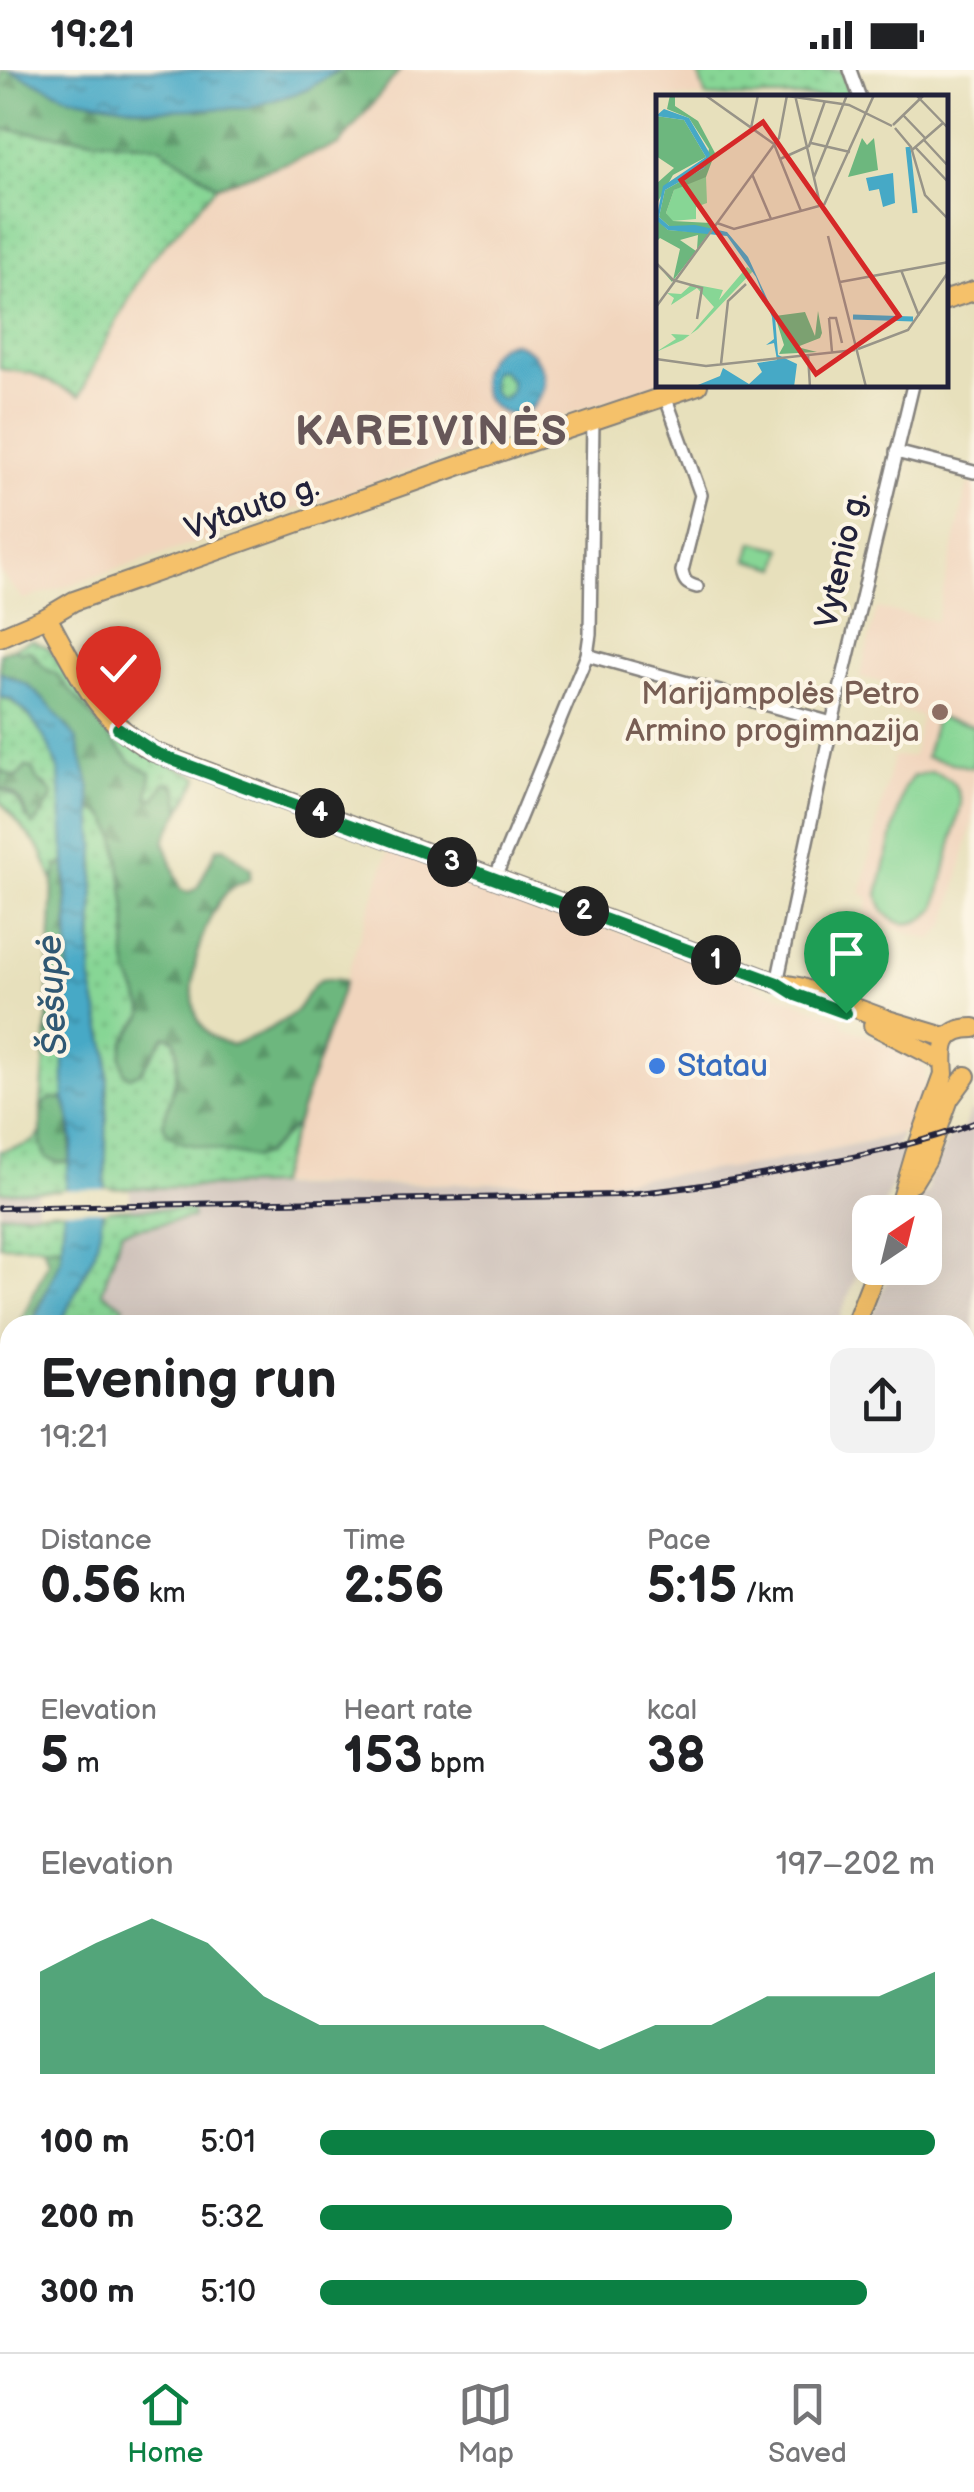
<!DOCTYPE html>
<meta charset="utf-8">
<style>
:root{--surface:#fff;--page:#f2f2f2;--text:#202124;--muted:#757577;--line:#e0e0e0;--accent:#0b8043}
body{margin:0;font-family:"Balsamiq Sans",sans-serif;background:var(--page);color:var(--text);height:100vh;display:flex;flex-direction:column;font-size:38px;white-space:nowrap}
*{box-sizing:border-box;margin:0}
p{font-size:32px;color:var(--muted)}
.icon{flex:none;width:55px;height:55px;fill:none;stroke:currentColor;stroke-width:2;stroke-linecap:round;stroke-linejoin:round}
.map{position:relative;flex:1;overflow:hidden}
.sheet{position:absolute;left:0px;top:1245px;width:975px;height:1038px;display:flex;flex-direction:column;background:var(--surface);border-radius:30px 30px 0 0;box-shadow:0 10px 40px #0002}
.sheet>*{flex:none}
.needle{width:65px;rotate:35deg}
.buttons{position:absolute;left:852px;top:1125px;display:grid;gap:20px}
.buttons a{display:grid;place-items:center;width:90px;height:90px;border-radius:20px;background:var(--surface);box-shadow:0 10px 40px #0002;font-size:50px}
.pin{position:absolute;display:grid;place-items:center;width:85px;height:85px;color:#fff;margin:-102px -42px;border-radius:50% 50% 50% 0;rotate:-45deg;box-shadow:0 0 10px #0007}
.pin .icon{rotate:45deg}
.km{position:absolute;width:50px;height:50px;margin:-25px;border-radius:50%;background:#222;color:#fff;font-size:28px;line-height:50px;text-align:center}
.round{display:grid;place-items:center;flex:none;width:105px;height:105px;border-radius:20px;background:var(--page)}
.head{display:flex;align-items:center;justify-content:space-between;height:170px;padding:0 40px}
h1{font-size:55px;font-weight:600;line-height:75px}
.metrics{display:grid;grid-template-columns:repeat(3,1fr);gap:15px;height:170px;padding:10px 40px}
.metrics div{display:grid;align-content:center}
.metrics b{font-size:50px;font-weight:600}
.metrics small{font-size:28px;font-weight:400}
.metrics p{font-size:28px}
.chart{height:280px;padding:20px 40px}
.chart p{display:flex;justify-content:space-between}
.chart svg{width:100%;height:180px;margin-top:10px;fill:var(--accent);opacity:.7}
ul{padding:0 40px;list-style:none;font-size:32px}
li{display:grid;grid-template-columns:160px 120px 1fr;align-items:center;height:75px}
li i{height:25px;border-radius:12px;background:var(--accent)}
.status{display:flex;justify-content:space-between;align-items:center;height:70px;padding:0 50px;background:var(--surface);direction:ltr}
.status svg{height:28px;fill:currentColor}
.menu{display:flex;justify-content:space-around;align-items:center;height:140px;border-top:2px solid var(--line);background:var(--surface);font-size:28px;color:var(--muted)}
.menu a{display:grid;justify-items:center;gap:5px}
.menu .on{color:var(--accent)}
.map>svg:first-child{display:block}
.built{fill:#f1d5bd}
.industrial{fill:#cec1ba}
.grass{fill:url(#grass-dots);stroke:#547c68;stroke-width:2.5}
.forest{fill:url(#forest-firs);stroke:#486c5c;stroke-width:2.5}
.pitch{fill:#87d695;stroke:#547c68;stroke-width:2.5}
.water{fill:url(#water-ripples);stroke:#346680;stroke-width:2.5;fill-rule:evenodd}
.pier{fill:#e7e0bc}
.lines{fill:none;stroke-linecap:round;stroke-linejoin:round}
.stream{stroke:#46a9c6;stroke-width:2.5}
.street-casing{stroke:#84817c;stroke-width:16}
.secondary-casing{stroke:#84817c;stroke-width:20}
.primary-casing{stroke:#84817c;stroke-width:22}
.street{stroke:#fff;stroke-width:11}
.secondary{stroke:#fbe6c4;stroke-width:15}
.primary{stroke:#f5c16b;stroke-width:18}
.rail-casing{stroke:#22223b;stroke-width:6}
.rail{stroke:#fcf5e5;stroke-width:2.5;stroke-dasharray:8;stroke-linecap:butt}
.route-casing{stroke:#fff;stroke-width:20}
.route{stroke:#0b8043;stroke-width:12}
.education-dot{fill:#8d6e63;stroke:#fcf5e5;stroke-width:4}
.shop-dot{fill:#3f7fe0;stroke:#fcf5e5;stroke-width:4}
.labels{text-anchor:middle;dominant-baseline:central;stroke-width:8;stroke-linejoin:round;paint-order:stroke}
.street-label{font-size:32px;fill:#22223b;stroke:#fcf5e5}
.education-label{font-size:32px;fill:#785e54;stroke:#fcf5e5;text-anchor:end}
.shop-label{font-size:32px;fill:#366cbe;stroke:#fcf5e5;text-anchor:start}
.water-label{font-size:35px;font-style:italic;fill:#305873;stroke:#fcf5e5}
.district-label{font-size:42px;font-weight:bold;letter-spacing:2.5px;fill:#675759;stroke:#fcf5e5}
.inset-river{fill:none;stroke:#46a9c6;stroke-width:5}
.inset-road{fill:none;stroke:#989488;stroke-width:2.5}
.view{fill:#d62828;fill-opacity:0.15;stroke:#d62828;stroke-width:5}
.inset-edge{fill:none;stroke:#22223b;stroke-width:5}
</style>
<div class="status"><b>19:21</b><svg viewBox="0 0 49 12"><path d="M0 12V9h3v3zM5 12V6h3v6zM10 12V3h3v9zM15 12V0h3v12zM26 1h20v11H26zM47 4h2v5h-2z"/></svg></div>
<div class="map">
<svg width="974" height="2282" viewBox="0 0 974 2282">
<defs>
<pattern id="grass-dots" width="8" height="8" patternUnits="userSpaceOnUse" patternTransform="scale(2.5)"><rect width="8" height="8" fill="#87d695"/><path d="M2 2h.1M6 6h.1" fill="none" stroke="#74b781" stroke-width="1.8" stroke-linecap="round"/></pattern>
<pattern id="forest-firs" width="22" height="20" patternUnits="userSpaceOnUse" patternTransform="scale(2.5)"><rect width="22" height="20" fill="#6db77e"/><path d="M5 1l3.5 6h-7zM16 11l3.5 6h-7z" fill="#599468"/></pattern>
<pattern id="water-ripples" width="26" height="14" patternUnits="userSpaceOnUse" patternTransform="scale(2.5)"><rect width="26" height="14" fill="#46a9c6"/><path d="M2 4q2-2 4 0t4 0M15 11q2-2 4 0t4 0" fill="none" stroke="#3a89a2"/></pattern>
</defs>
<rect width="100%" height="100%" fill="#fcf5e5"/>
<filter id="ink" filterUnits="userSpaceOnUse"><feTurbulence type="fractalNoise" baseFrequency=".01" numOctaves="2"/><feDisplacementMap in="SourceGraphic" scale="20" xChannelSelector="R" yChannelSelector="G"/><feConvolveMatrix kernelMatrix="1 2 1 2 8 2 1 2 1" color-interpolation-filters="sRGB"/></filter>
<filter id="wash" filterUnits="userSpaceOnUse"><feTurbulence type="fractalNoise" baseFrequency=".0048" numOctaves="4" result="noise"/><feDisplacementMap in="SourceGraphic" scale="40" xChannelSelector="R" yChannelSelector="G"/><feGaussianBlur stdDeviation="2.25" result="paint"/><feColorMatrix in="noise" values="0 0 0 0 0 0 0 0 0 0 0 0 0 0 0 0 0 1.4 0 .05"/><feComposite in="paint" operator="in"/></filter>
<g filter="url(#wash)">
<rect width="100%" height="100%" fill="#e7e0bc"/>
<g class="built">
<polygon points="400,0 697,0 706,27 659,28 659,313 316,433 24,530 0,503 0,299 31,303 80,326 101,280 150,191 217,116 339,75"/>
<polygon points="968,414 974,415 974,746 947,854 932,870 865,849 869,828 861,823 893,687 913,686 921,646 892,638 896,615 860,607 877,538 936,551"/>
<polygon points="391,774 843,949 842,955 883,972 922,994 926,999 925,1024 911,1061 757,1095 605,1111 276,1115"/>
</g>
<g class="industrial">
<polygon points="974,1041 974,2282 467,2282 471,2272 965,2272 965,1255 869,1255 892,1198 925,1198 925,1142 914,1142 921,1124 926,1125 929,1116 926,1114 950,1065 963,1060 970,1042"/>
<polygon points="902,1064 895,1081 904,1079 897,1103 881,1142 870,1142 870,1171 837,1255 117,1255 124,1236 101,1223 122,1160 137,1141 130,1139 130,1119 605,1111 757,1095"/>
<polygon points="37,1120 37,1141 0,1144 0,1122"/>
<polygon points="230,2273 341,2273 358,2282 225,2282"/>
</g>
<g class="grass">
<polygon points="697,0 842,0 851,27 706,27"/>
<polygon points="0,59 159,76 217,116 150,191 101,280 80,326 31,303 0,299"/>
<path d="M497,300L503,301L511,311L512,322L504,329C491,328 489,312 493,302Z"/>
<path d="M32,570L48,578L113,663L129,675L199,707L181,740L177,719L165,713L155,729L148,727L151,703L131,692L55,603C43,600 39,593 33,582H20L13,578Z"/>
<path d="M0,627C28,633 55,678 60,706C64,734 63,765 65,793L58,796L53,811L40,779L0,731V718C17,728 19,728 26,748L38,752L42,740L51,731L47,716L37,710L26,697L16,708L0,700Z"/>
<path d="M91,739L103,744L109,751L117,772L127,846L126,890L129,904L143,938V946L130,962L149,990L164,967L167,966L175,970C183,997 170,1028 163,1054L265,1084L296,1055L276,1115L105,1119L108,986L91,911L95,774Z"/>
<polygon points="47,957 55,978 64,982 64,1029 51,1028 41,1036"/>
<path d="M41,1062V1075L57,1092H69L66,1120L0,1122V1081C16,1077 33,1077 41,1062Z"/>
<polygon points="130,1139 192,1140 192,1148 122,1161 102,1222 124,1236 117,1255 60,1255 95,1181 103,1140"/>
<polygon points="64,1140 62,1176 0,1175 0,1144"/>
<polygon points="70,2273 70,2272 230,2273 225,2282 69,2282"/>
</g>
<g class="forest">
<polygon points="0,0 334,4 338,0 400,0 339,75 217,116 159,76 0,59"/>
<path d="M13,578L20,582L27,580C40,585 37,598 55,603L131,692L151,703L148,727L155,729L165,713L172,712L177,718L181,740L165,768V774L181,820L189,822L197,818L217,778L224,777L251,799L250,809C243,812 234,815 229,820C202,845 177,930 205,960C212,969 221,972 232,975C254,967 278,957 296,941C306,931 308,916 321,910C328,907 337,910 345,911L296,1055L265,1084L256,1088L184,1073C173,1069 167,1065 163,1054C170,1028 183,997 175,970L167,966L164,967L141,1002L130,1007L124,1002L121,986L124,972L143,946V938L129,904L126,890L127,846L117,772L109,751L103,744L91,739L89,714L48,634L28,615L0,602V583Z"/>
<path d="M26,697L32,698L37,710L53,723C52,729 38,752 33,755C24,746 24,731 14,724C10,721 4,720 0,718V700L16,708Z"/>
<polygon points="65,793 69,887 64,982 55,978 47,957 53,811 58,796"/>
<path d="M51,1028L64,1029C71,1050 73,1070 69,1092H57L46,1088L41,1075V1036Z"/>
<polygon points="43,1176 62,1176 61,1188 32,1255 19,1255 48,1192"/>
<polygon points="0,1601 10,1607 10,1711 0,1748"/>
<polygon points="0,1866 10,1870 10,1956 0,1962"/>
<polygon points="0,2007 10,2012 10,2055 0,2050"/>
</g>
<g class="pitch">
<polygon points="753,472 783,479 778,498 748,490"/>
<polygon points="936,647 974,656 973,698 926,687"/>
<path d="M930,702C949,706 959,714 961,734L936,838C916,863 883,857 878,824L904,718L913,706Z"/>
</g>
<g class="water">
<polygon points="9,0 338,0 306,20 249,38 153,40 69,27"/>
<path d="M512,272C534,278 552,303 540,326C516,370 463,327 487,289C494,279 500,274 512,272ZM497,300L503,301L511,311V322L504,329C491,328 489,313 493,302Z"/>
<polygon points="0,602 28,615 48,634 76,668 89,714 95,774 91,911 108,986 105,1119 100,1160 95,1181 60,1255 32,1255 61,1188 67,1103 73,1074 69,1044 64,1029 64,958 69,887 67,823 59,702 47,672 29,645 11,629 0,627"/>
<polygon points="10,1303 10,1496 0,1541 0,1322"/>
</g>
<polygon class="pier" points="110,1119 108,1140 59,1140 61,1120"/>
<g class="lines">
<polyline class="stream" points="880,2272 889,2282"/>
</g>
</g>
<g filter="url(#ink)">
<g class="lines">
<defs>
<g id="street">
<polyline points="850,0 860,28"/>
<path d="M665,326L701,425L682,501C684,512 687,514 697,517"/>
<polyline points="896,382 974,402"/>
<polyline points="587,585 832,653"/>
<polyline points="495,808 587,585 590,564 593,350"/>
<polyline points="777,913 832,653 913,315"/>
<polyline points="965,1798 974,1802"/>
<polyline points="0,2164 10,2146"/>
</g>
<g id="secondary">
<polyline points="0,2064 10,2069"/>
<polyline points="377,2272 394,2282"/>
</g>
<g id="primary">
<polyline points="946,230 974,221"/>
<path d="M47,547C77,601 97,650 154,682L777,913L799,917L888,950L948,968"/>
<polyline points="0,567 47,547 74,531 458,396 698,315"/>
<polyline points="873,955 943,991"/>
<polyline points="913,1112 927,1089 949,1029 966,1006"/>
<path d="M898,1142L915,1084L944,1004C942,979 941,958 974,958"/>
<polyline points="855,1254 877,1198"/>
<polyline points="462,2282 465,2272"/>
</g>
</defs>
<use href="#street" class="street-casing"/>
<use href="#secondary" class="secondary-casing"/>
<use href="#primary" class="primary-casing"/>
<use href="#street" class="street"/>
<use href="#secondary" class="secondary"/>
<use href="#primary" class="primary"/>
<defs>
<path id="rail" d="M0,1138L616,1125C683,1120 742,1109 808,1096C864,1085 921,1074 974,1053"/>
</defs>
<use href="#rail" class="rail-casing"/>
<use href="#rail" class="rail"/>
</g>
</g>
<g class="lines" filter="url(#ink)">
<defs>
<polyline id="route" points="118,658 154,682 176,691 777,913 796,925 846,943"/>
</defs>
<use href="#route" class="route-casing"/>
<use href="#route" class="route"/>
</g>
<circle class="education-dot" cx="940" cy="642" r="10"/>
<circle class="shop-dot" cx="657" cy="996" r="10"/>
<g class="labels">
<g class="street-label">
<text transform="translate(252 438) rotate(-19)">Vytauto g.</text>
<text transform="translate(842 490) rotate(-77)">Vytenio g.</text>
</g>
<g class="education-label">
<text x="920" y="624">Marijampolės Petro<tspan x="920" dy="37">Armino progimnazija</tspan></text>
</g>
<g class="shop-label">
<text x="677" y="996">Statau</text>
</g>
<g class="water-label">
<text transform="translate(53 925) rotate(-93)">Šešupė</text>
</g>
<g class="district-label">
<text x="432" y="362">KAREIVINĖS</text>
</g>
</g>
<g transform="translate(656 25)">
<rect width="292" height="292" fill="#e7e0bc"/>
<path d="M43,82H50L51,108L40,112V124L16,126L10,118L18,95ZM91,172L97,176L42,234L35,239L27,245L0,257L20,244L15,239L34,240L58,212L41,193L15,210L18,203L11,198L25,199L36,189L67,195L63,205Z" fill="#87d695"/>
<path d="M14,0H19V11L42,26L59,58L50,82L18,95L10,118L17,126L55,128V135L13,131L3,122L9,95L48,73L53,54L33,23L11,14ZM0,21L28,25L50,62L17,80L0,110V89L18,73L0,61ZM206,43L211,50L218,43L222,75L192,82ZM0,124L12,135L53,138L41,154L42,140L24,145L40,156L16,187L0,168L17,185L24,154L4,143L0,147ZM162,216L166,238L164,243L141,252L161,257L123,259L128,250L119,221L149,217L159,241Z" fill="#6db77e"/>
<path d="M8,14L33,23L54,59L48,73L9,95L3,122L13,131L39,130L71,137L92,162L119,221L122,260L141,269L138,292H37L64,281L67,273L93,289L106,277L101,268L121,265L118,248L110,250L118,244L116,222L100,182L71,141L12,135L0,125L7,91L50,62L28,25L0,21ZM237,78L239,108L227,112L223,94L213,96L210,83Z" fill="#46a9c6"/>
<path class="inset-river" d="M252,52L259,118M197,222L257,224"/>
<path class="inset-road" d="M49,0L118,49L145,116M125,0L193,10L236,31M139,0L164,109M260,0L293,34M247,20L270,44M237,30L268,0M95,33L102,0M239,33L255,52L269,100L293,125M268,45L293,72M155,48L194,57M260,53L293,88M256,55L287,28M124,64L153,51L169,6M96,79L115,124M158,82L191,0M168,110L218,0M61,128L78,134L163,111M172,141L210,292M0,168L17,185L46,193L41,224M245,175L263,221M184,187L293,167M0,212L123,43L131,0M173,223L176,257M173,223H180L186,248M202,254L252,235L293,176M152,260L154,292M0,264L50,271L199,255M65,269L72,206L90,189"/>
<path class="view" d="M107,27L243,221L160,279L25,85Z"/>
<rect width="292" height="292" class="inset-edge"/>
</g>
</svg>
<div class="buttons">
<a><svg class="needle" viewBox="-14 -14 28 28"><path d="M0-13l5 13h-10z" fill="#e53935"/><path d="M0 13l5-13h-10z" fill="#757577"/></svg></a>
</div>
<div class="pin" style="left:846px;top:943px;background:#1e9e55"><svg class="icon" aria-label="arrive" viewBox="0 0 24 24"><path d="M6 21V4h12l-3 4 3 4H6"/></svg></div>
<div class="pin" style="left:118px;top:658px;background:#d93025"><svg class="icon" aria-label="check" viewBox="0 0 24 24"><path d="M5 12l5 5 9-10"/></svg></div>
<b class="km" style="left:716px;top:890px">1</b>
<b class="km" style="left:584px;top:841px">2</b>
<b class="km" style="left:452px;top:792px">3</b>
<b class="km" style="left:320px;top:743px">4</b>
<section class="sheet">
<div class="head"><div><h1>Evening run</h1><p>19:21</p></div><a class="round"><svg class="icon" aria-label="share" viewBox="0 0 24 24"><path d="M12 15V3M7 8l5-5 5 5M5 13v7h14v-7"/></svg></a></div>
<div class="metrics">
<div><p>Distance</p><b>0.56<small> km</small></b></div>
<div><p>Time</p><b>2:56</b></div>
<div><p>Pace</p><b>5:15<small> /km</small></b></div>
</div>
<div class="metrics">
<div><p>Elevation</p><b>5<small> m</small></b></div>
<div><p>Heart rate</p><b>153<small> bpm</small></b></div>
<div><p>kcal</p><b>38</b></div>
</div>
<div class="chart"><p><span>Elevation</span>197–202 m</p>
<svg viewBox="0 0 160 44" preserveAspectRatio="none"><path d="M0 44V19L10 12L20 6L30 12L40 25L50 32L60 32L70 32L80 32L90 32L100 38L110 32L120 32L130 25L140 25L150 25L160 19V44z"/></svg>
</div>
<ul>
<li><b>100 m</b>5:01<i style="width:100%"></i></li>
<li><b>200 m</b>5:32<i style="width:67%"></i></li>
<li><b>300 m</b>5:10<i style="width:89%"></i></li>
</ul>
</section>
</div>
<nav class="menu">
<a class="on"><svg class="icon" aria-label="home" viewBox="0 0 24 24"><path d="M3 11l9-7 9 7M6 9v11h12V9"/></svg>Home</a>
<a><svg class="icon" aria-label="map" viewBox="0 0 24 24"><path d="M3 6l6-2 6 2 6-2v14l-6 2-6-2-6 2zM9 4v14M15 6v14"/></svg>Map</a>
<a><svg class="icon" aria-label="saved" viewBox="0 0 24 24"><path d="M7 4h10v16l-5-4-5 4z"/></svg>Saved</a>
</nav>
